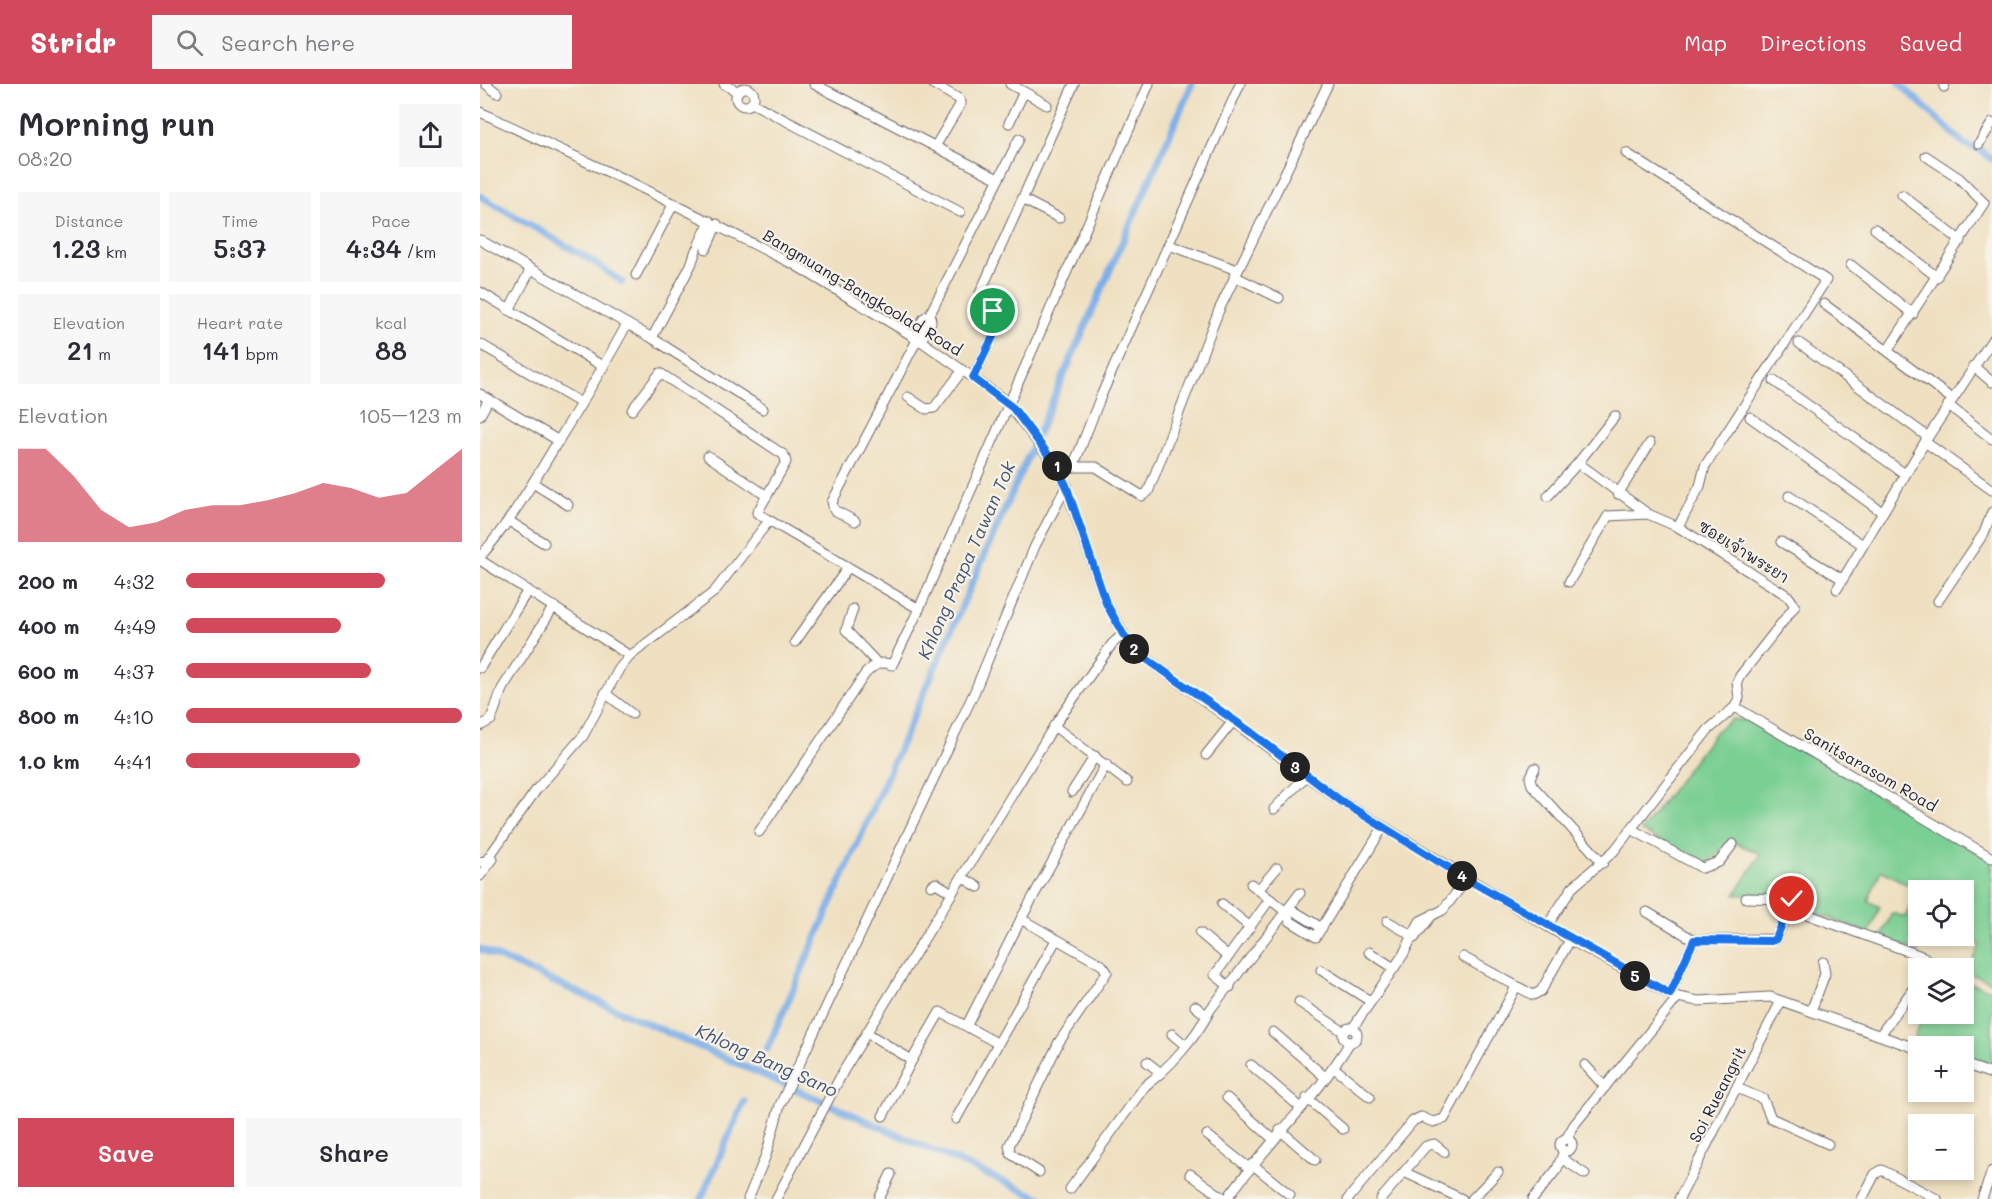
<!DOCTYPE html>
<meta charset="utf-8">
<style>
:root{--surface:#fff;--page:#f7f7f7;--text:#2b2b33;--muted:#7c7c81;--accent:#d1495b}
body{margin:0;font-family:Mali,"Playpen Sans Thai",sans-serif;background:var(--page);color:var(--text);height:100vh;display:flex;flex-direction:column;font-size:22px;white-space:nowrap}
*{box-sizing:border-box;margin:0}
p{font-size:20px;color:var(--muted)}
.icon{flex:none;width:33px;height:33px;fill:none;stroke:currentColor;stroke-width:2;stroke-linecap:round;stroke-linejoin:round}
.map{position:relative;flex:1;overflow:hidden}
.drawer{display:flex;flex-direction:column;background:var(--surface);width:480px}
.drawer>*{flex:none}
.fabs{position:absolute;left:1428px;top:796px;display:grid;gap:12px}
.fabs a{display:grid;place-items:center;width:66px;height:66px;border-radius:0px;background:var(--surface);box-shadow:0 3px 9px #0003;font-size:30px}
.pin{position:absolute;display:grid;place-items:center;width:51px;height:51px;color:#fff;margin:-26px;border:3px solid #fff;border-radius:50%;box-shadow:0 2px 6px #0007}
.km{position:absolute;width:30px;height:30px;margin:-15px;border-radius:50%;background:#222;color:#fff;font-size:16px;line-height:30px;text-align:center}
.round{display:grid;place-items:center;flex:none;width:63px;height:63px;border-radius:0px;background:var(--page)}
.head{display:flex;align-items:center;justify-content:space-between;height:102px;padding:0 18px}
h1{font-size:33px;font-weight:600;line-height:45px}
.figures{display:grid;grid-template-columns:repeat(3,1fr);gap:9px;height:102px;padding:6px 18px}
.figures div{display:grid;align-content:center;border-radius:0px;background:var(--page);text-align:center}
.figures b{font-size:26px;font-weight:600}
.figures small{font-size:16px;font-weight:400}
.figures p{font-size:16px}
.chart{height:168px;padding:12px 18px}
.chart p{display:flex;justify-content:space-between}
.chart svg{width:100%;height:108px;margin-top:6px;fill:var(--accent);opacity:.7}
.button{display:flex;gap:12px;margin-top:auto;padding:12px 18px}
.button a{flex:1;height:69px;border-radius:0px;background:var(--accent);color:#fff;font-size:24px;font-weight:600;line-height:69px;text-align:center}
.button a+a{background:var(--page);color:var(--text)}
ul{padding:0 18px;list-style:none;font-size:20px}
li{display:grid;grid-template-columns:96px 72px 1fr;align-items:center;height:45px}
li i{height:15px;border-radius:8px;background:var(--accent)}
header{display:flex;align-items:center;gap:36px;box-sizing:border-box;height:84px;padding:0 30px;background:var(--accent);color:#fff}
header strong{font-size:28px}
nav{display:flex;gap:33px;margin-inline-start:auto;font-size:21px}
.search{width:420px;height:54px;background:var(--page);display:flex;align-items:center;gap:15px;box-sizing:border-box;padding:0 21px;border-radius:0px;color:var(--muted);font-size:22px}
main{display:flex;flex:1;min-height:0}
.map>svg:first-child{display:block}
.green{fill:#7acf93;stroke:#4e7867;stroke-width:1.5}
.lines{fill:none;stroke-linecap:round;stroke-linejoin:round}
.canal{stroke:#7baee8;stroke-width:7}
.minor-casing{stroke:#6a646a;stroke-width:11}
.minor{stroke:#fff;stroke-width:9}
.route-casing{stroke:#fff;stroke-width:12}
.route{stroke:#1a73e8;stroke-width:8}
.labels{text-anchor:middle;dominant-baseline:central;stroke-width:4.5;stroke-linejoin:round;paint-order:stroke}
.street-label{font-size:16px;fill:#22223b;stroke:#f7f3e8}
.water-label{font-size:18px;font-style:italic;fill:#415378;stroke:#f7f3e8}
</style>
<header>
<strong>Stridr</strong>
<div class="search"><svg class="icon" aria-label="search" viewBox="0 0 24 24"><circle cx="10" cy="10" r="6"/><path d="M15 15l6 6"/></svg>Search here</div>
<nav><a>Map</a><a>Directions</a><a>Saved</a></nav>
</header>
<main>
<section class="drawer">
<div class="head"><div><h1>Morning run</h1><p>08:20</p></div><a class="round"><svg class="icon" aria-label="share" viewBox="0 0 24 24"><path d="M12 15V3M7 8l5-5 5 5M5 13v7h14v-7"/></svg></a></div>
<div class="figures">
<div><p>Distance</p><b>1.23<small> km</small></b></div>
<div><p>Time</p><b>5:37</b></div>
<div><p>Pace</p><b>4:34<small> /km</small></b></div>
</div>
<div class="figures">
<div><p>Elevation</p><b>21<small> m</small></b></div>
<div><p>Heart rate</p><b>141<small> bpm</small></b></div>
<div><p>kcal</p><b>88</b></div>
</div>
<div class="chart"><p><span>Elevation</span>105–123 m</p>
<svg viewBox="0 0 160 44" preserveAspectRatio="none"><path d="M0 44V6L10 6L20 17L30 31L40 38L50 36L60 31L70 29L80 29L90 27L100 24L110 20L120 22L130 26L140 24L150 15L160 6V44z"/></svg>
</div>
<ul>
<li><b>200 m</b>4:32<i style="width:72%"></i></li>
<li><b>400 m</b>4:49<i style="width:56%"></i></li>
<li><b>600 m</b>4:37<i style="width:67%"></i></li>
<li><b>800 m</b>4:10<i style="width:100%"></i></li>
<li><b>1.0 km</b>4:41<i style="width:63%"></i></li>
</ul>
<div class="button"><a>Save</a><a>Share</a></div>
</section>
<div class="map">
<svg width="1512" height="1115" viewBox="0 0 1512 1115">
<rect width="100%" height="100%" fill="#f7f3e8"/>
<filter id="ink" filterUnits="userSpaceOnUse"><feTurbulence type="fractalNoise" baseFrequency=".0167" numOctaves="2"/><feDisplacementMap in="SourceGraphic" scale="12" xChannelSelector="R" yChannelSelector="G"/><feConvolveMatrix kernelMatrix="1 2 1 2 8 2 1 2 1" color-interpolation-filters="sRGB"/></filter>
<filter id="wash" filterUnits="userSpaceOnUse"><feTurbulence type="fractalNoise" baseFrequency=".008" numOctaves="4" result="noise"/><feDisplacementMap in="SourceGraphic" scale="24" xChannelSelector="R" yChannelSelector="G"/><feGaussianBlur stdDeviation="1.35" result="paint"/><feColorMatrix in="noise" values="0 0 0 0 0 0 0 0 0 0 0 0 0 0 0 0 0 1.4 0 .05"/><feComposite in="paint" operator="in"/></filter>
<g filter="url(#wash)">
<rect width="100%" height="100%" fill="#efe0c1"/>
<g class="green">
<polygon points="1253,635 1271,637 1512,777 1512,898 1488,889 1500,861 1480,852 1484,852 1484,807 1439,807 1401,786 1388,817 1400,823 1389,849 1314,821 1322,802 1313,798 1306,809 1255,811 1281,770 1251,757 1226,781 1161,747 1236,647"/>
<polygon points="1438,809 1438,852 1444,852 1438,868 1401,853 1412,829 1425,833"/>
<polygon points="1484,897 1512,906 1512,980 1484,973 1484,963 1459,963 1434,953 1443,933 1427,926 1438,910 1438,930 1484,930"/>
</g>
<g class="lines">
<g class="canal">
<polyline points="1420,0 1484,60 1500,66 1512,75"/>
<polyline points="0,112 112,177 142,198"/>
<polyline points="0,865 562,1115"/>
<polyline points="287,965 712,0"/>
<polyline points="221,1115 264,1017"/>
</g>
</g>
</g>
<g filter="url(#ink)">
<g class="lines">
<defs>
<g id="minor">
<polyline points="6,0 17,9"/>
<polyline points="244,0 258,8"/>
<polyline points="334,0 518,95"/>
<polyline points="453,0 479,15 481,19 456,61"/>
<polyline points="530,0 567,21"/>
<polyline points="1464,3 1465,0"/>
<circle cx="265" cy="13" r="9"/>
<polyline points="272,19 480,128"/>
<polyline points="0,28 154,100 315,181 441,257 526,317 581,389 626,519 651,563 861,717 1090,856 1193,912 1218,917 1290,913 1438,965"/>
<polyline points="529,39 544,8"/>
<polyline points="1499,60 1512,39"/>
<polyline points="1422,111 1481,157"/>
<polyline points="544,116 579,134"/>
<polyline points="1395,145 1457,193"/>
<polyline points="0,156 172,254 211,181 216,166"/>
<polyline points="219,160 230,137"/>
<polyline points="689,161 757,186"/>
<polyline points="226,165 237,140"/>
<polyline points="1371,181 1433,230"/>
<polyline points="156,191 194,119"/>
<polyline points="754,192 799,214"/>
<polyline points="0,208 124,283"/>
<polyline points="1344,220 1472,315"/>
<polyline points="29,226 51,185"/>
<polyline points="433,253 444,234 450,230 539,55"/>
<polyline points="172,254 283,325"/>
<polyline points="441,257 451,238 450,230"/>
<polyline points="1319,259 1448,353"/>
<polyline points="0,260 101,319"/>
<polyline points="1408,266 1504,119 1479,94 1446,72"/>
<polyline points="1493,282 1512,298"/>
<polyline points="493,294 521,236 504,220 500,209 594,0"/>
<polyline points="1294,297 1425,390"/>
<polyline points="0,310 79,357"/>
<polyline points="428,313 446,325 454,324 482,287"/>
<polyline points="1468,321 1512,355"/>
<polyline points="152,326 180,289 304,371 306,378 277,429 439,525 669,0"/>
<polyline points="0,331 9,315"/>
<polyline points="1135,332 1098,379 1168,430 1198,443"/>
<polyline points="1270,333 1402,428"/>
<polyline points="1445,358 1512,406"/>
<polyline points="228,372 287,412"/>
<polyline points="593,383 616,383 659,410 662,412 668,408 739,226 848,0"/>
<polyline points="588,385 593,383 621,312 760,0"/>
<polyline points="53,399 88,421"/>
<polyline points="1138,410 1170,359"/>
<polyline points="1068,412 1098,379"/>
<polyline points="1309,412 1383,461"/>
<polyline points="29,437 64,459"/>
<polyline points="375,437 354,426 352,418 437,256"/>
<polyline points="1301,458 1362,495"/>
<path d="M0,473C30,438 53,399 77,359C101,320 125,281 147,240"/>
<polyline points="0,476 150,572"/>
<polyline points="1089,498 1128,432 1168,430"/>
<polyline points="1357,505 1448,353 1512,256"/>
<polyline points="1458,517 1504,449 1512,428"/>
<polyline points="373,525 366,546 397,579"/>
<polyline points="315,558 367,485"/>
<polyline points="0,584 48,506"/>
<polyline points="125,609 152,630"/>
<polyline points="1255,623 1512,774"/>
<polyline points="0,642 11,636 22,605 74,522"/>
<polyline points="574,642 647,698"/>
<polyline points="726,671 754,636"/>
<polyline points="1055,684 1050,694 1052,701 1123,779"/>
<polyline points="592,708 615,672"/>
<polyline points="794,725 826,692"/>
<polyline points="1153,746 1222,784 1239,778 1253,760"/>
<path d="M279,748L385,590C394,581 400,576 412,581L439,525"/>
<polyline points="0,778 6,777 57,705 103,652 139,585 150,572 234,508 288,438"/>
<polyline points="0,792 13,775"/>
<polyline points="482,793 498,803"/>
<polyline points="771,800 806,828"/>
<polyline points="451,802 456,799 472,809"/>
<polyline points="778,806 797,784"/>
<polyline points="1266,814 1312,815"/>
<polyline points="742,820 770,843"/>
<polyline points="1310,824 1444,873 1450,878 1448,885"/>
<polyline points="1167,828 1214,856"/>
<polyline points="541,835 622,881 627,888 579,958 529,1062 531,1070 559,1088"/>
<polyline points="907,837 935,853"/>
<polyline points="1067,842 1092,804 1134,767 1228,646 1255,623 1259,614 1257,598 1260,592 1315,522 1308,512 1198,443 1220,402 1225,382 1346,196 1146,69"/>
<path d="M842,844L814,827L806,828L810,837L836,853C858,817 881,780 903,743"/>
<polyline points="720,849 748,873"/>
<polyline points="934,854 953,830"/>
<polyline points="889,868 914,884"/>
<polyline points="983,873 1053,911 1061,907 1090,856"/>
<polyline points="841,886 890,917"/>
<polyline points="750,903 735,891 790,815"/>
<polyline points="1190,910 1214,856 1296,855 1310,824 1315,804"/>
<polyline points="819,918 864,948"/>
<polyline points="715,922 727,932"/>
<polyline points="1331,927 1345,890 1343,878"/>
<polyline points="487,941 541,835 626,680"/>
<circle cx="870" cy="951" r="7"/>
<polyline points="872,945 923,871 940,837 963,826 987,795"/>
<polyline points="793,948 845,993"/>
<polyline points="387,949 432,976 403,1032"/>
<polyline points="692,950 705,961"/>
<polyline points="1400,951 1438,898"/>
<polyline points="432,976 460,928 517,959"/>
<polyline points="667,978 681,989"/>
<polyline points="1484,980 1512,990"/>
<polyline points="771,981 820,1023"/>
<polyline points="1105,981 1125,1003"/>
<polyline points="853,983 890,1013"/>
<polyline points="1257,1004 1283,1015 1291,1034 1348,1060"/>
<polyline points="747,1014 793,1055"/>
<polyline points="827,1014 863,1045"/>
<polyline points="476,1035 576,856"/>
<polyline points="800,1046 835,1076"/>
<polyline points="727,1051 769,1084"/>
<circle cx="1086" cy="1061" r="6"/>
<polyline points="1086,1055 1094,1041 1198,913"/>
<polyline points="1083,1075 1105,1090"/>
<polyline points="772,1080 810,1111"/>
<polyline points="924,1088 982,1115"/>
<polyline points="710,1090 745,1115"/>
<path d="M590,1105L665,1002C689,984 716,954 730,926L820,809"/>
<polyline points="268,1115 286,1071 300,1021 494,609 555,462 587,401"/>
<polyline points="296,1115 364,986 574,642 632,560 643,550"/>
<polyline points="399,1115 411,1090"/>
<path d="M747,1115C785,1061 836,1015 870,958"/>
<polyline points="868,1115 933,1037 941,1033 953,1038 964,1035 1036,903"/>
<polyline points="901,1115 946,1062 954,1060 964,1068"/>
<polyline points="992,1115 1018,1088"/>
<polyline points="1053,1115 1077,1085 1084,1067"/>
<polyline points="1199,1115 1301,917"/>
<polyline points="1382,1115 1395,1090 1402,1086 1457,1115"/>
<polyline points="1502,1115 1512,1087"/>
</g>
</defs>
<use href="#minor" class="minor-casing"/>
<use href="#minor" class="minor"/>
</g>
</g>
<g class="lines" filter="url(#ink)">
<defs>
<polyline id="route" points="513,227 521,236 493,294 533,324 576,381 586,401 626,519 643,550 658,569 768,646 861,717 987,795 1190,910 1214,856 1291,857 1296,855 1312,815"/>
</defs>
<use href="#route" class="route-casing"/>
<use href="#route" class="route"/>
</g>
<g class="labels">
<g class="street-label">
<text transform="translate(383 208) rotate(31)">Bangmuang-Bangkoolad Road</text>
<text transform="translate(1264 467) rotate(32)">ซอยเจ้าพระยา</text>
<text transform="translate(1391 685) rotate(30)">Sanitsarasom Road</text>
<text transform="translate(1237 1010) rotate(-63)">Soi Rueangrit</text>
</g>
<g class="water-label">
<text transform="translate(486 476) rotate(-66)">Khlong Prapa Tawan Tok</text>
<text transform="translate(287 976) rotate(24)">Khlong Bang Sano</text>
</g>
</g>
</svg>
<div class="fabs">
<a><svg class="icon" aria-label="locate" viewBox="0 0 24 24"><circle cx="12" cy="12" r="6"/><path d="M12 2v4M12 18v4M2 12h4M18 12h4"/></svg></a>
<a><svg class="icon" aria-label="layers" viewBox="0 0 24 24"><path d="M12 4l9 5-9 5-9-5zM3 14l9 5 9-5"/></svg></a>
<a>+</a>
<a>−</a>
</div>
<div class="pin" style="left:513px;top:227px;background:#1e9e55"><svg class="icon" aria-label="arrive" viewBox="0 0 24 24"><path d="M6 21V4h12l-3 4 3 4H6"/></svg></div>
<div class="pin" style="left:1312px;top:815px;background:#d93025"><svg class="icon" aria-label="check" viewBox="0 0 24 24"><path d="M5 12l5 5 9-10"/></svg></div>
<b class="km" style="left:577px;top:382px">1</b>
<b class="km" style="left:654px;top:565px">2</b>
<b class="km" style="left:815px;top:683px">3</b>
<b class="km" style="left:982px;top:792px">4</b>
<b class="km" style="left:1155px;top:892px">5</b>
</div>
</main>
